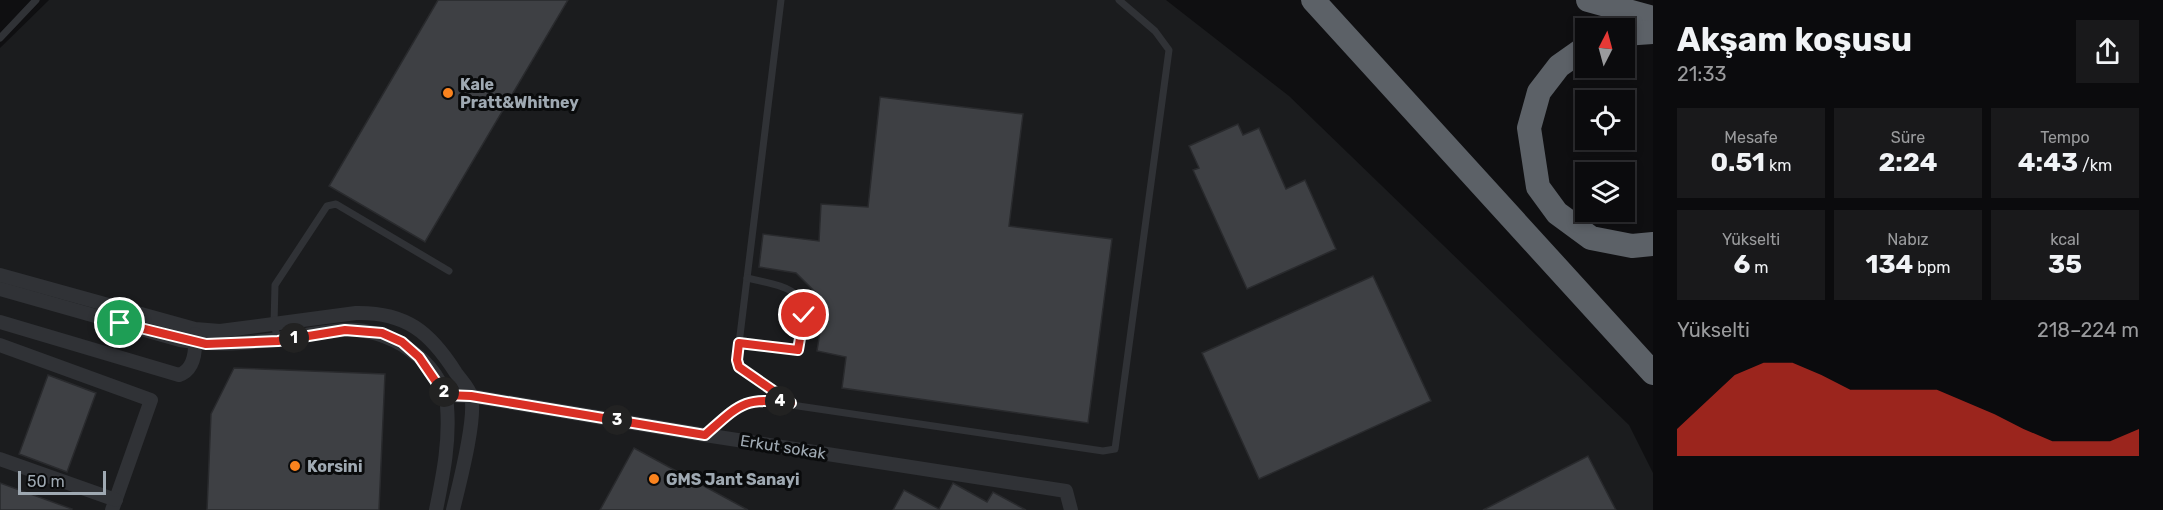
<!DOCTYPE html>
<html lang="tr">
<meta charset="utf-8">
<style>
:root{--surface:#0b0b0d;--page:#19191b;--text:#f1f3f6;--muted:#9a9b9d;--line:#2b2b2e;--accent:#d93025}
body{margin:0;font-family:Rubik,sans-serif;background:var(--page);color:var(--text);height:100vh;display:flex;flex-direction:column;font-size:22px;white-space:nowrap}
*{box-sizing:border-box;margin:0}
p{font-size:20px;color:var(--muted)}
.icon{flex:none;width:33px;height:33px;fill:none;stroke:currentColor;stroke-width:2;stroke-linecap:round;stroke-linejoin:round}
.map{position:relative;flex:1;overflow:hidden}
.panel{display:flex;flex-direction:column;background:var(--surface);width:510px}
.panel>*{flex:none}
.needle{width:39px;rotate:6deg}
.fabs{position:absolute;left:1575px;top:18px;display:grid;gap:12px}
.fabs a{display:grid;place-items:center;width:60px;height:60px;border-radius:0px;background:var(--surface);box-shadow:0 3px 9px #0003,0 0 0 2px var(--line);font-size:30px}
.scale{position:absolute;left:18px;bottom:15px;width:88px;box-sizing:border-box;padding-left:6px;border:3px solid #9fa9b2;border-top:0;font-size:16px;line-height:21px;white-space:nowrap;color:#9fa9b2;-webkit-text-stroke:4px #0a0b0c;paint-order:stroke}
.pin{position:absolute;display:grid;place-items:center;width:51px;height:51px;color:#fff;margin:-26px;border:3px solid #fff;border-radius:50%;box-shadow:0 2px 6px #0007}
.km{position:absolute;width:30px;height:30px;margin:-15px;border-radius:50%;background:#222;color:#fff;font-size:16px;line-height:30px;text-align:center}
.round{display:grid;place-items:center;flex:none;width:63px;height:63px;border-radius:0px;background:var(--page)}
.head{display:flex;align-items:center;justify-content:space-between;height:102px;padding:0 24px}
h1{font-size:33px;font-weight:700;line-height:45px}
.figures{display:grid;grid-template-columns:repeat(3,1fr);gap:9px;height:102px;padding:6px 24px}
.figures div{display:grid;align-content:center;border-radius:0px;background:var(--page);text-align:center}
.figures b{font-size:26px;font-weight:700}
.figures small{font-size:16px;font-weight:400}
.figures p{font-size:16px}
.chart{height:168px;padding:12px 24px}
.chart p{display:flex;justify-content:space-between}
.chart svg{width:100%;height:108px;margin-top:6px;fill:var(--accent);opacity:.7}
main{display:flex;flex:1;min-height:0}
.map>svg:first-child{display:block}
.built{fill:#1b1c1e}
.building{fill:#3e4044;stroke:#292a2d;stroke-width:1.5}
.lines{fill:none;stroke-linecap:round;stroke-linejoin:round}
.lane{stroke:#303236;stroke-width:7}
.street{stroke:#303236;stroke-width:14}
.highway{stroke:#5c6167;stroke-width:24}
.route-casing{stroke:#fff;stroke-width:12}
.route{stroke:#d93025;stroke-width:8}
.poi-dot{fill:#fa831e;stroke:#0a0b0c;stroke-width:2}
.labels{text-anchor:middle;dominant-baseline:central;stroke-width:6;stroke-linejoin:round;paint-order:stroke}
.poi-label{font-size:16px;font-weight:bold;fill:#9fa9b2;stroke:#0a0b0c;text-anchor:start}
.street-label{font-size:16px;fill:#9fa9b2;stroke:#0a0b0c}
</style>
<main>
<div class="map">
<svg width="1653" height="510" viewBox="0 0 1653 510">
<rect width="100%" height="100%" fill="#0f0f11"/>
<polygon class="built" points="49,0 1166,0 1289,96 1629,425 1653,473 1653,510 0,510 0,48"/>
<g class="building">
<polygon points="438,0 568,0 425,242 329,186"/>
<polygon points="880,97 1023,114 1009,226 1112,239 1088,423 842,388 846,357 817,351 823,312 817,294 796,273 759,267 763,234 819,241 821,204 868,207"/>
<polygon points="1238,124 1243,135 1259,128 1286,189 1305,180 1336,249 1247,289 1193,170 1199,168 1189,146"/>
<polygon points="1373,276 1431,401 1259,479 1202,353"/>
<polygon points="234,368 385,374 379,510 207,510 211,414"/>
<polygon points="48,375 96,393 67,472 19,454"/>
<polygon points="634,448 748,510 600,510"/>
<polygon points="1588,456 1616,510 1483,510"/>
<polygon points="0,483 72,509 71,510 0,510"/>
<polygon points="953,483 987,502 993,492 1026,510 893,510 904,490 939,509"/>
</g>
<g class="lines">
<g class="lane">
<polyline points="781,0 737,360 743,370 786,400"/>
<polyline points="0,38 36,0"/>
<polyline points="278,341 274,324 275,285 327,206 336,204 449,271"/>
<path d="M739,343L798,350C809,292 803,290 747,278"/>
<polyline points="705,435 736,408 758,400 1103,451 1115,449 1169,50 1155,31 1119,0"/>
</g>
<g class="street">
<path d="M0,275L195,329L220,331L356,313C406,312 430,332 456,373C461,380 470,389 471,396C477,418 459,485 453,510"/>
<path d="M0,289L180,340C240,350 286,336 343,330C386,326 443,361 447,406C450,442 443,475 436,510"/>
<path d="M0,322L179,375C195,370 196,349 195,334"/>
<polyline points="0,345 151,400 112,510"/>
<polyline points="445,395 471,396 705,435 1066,491 1071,510"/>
<polyline points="0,459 116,500"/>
</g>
<g class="highway">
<polyline points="1313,0 1653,373"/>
<polyline points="1588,0 1653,18"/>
<polyline points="1624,34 1653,32"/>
<polyline points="1586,47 1559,66 1539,92 1529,128 1538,187 1557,213 1591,238 1632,246 1653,244"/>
</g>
</g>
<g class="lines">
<defs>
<path id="route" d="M120,323L206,344L278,341L345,330L382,333L402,342L419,357L445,395L471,396L705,435C739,405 744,396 791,403L739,367L737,360L739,343L798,350L804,315"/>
</defs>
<use href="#route" class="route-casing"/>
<use href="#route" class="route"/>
</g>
<g class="poi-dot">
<circle cx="448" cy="93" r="6"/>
<circle cx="295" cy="466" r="6"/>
<circle cx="654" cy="479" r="6"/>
</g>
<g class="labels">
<g class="poi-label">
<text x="460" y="84">Kale<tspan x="460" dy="18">Pratt&amp;Whitney</tspan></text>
<text x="307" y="466">Korsini</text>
<text x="666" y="479">GMS Jant Sanayi</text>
</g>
<g class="street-label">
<text transform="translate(783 447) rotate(9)">Erkut sokak</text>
</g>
</g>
</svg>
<div class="fabs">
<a><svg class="needle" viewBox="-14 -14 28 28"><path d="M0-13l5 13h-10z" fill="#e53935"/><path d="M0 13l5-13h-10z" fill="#9a9b9d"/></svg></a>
<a><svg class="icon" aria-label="locate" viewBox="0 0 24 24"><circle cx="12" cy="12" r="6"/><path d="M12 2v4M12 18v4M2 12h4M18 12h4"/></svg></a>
<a><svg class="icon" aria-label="layers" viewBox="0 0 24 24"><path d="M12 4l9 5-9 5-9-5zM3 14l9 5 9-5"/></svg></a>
</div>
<div class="scale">50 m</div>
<div class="pin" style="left:120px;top:323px;background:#1e9e55"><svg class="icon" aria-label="arrive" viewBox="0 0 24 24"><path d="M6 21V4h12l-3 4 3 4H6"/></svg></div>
<div class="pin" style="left:804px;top:315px;background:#d93025"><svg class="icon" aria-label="check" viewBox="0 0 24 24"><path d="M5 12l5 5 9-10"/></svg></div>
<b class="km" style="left:294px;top:338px">1</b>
<b class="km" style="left:444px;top:392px">2</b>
<b class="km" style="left:617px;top:420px">3</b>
<b class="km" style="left:780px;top:401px">4</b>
</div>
<section class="panel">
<div class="head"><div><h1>Akşam koşusu</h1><p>21:33</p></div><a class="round"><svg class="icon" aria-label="share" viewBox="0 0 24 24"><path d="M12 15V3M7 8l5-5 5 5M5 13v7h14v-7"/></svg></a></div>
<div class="figures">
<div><p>Mesafe</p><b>0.51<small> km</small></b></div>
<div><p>Süre</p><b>2:24</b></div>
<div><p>Tempo</p><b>4:43<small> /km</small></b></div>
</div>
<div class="figures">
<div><p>Yükselti</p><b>6<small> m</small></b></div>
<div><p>Nabız</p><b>134<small> bpm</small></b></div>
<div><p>kcal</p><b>35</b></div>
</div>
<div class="chart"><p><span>Yükselti</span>218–224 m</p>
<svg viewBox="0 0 160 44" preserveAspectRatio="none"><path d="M0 44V33L10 22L20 11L30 6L40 6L50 11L60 17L70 17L80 17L90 17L100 22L110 27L120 33L130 38L140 38L150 38L160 33V44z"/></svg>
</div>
</section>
</main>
